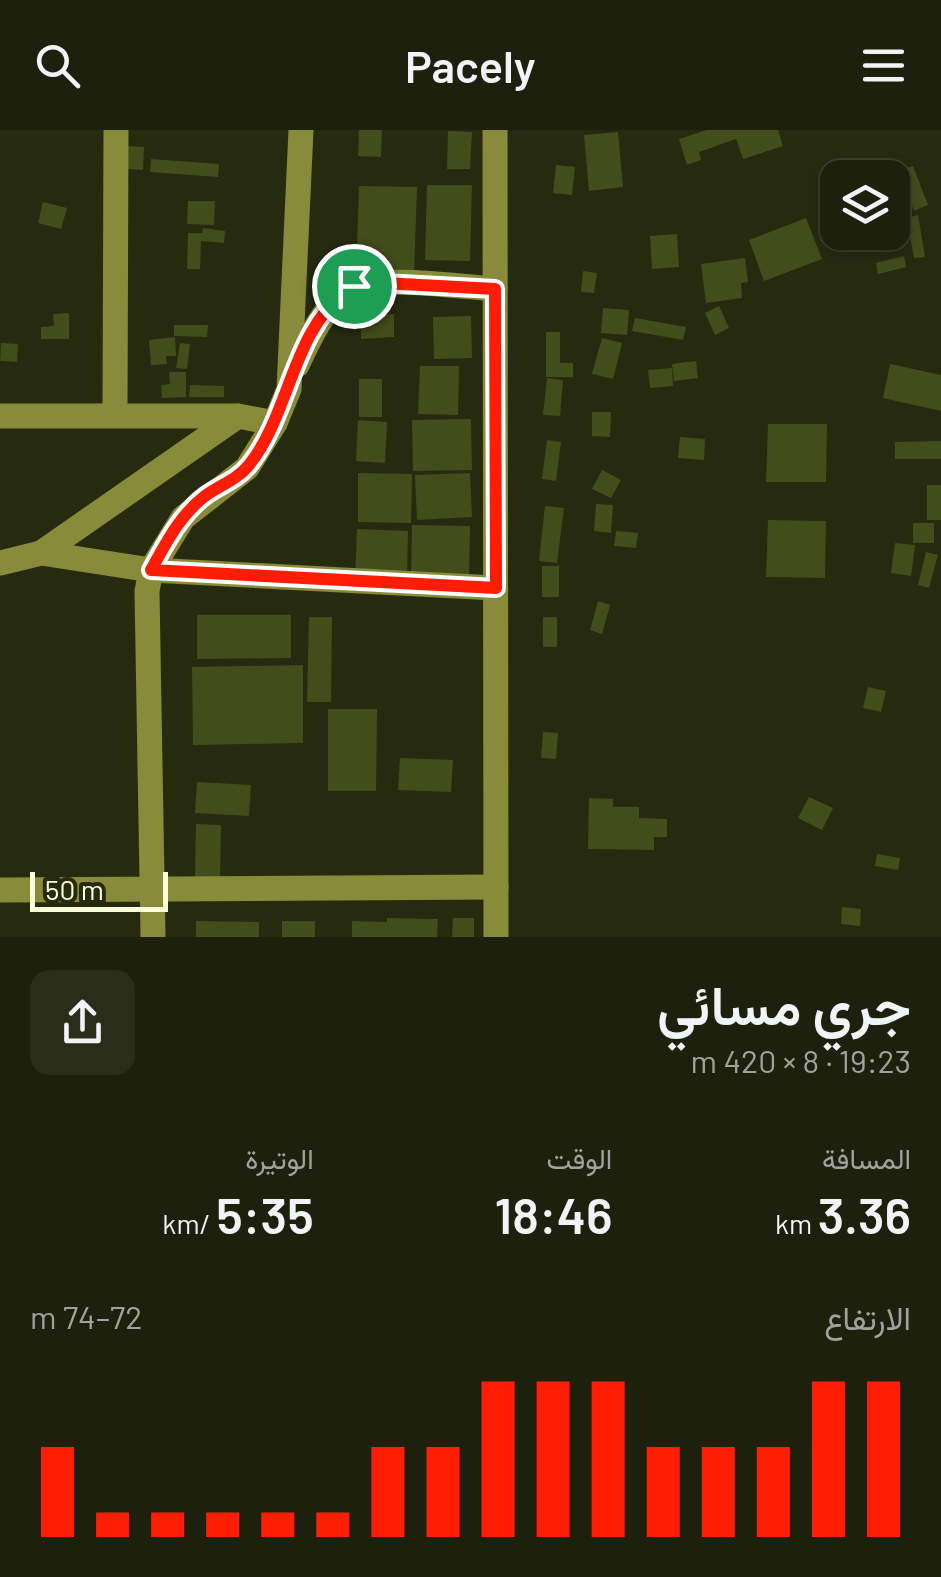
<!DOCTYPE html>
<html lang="ar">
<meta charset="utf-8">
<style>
:root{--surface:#1c200c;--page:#292d1a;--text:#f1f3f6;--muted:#a0a39d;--line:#3a3e2d;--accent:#ff1e05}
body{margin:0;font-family:Barlow,Vazirmatn,sans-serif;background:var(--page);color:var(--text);direction:rtl;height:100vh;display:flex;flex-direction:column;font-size:38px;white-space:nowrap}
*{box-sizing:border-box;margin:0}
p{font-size:32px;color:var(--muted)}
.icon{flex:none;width:55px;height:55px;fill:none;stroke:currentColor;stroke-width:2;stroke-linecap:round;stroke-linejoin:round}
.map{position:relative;height:807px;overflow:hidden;direction:ltr}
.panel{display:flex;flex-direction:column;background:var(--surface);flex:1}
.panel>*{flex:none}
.buttons{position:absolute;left:820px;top:30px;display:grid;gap:20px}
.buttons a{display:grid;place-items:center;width:90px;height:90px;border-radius:20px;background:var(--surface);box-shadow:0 5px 15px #0003,0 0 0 2px var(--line);font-size:50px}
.scale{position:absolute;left:30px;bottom:25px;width:138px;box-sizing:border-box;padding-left:10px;border:5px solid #fbffd9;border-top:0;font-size:28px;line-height:35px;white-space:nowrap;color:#fbffd9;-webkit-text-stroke:8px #262b10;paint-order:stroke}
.pin{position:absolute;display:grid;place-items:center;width:85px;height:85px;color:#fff;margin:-42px;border:5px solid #fff;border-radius:50%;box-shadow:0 2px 10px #0007}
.round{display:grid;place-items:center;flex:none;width:105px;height:105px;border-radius:20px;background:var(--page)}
.summary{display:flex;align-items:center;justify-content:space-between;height:170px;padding:0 30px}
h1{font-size:55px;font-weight:600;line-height:75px}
.metrics{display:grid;grid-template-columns:repeat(3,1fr);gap:15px;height:170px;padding:10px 30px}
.metrics div{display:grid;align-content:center}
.metrics b{font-size:50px;font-weight:600}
.metrics small{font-size:28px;font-weight:400}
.metrics p{font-size:28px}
.chart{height:280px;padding:20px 30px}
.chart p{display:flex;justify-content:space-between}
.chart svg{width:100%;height:180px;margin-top:10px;stroke:var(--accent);stroke-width:6}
header{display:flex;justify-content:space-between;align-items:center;height:130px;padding:0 30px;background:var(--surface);font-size:45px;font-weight:600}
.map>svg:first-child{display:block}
.building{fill:#434c1b}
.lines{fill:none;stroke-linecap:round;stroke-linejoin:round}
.minor{stroke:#888b39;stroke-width:25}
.route-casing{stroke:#fff;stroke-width:20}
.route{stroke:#ff1e05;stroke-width:12}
</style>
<header><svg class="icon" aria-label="menu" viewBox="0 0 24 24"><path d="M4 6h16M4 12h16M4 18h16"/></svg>Pacely<svg class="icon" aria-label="search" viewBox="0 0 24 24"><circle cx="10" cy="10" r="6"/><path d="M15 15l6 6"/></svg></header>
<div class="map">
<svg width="941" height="807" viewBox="0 0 941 807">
<rect width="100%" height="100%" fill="#262b10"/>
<g class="building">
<polygon points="359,0 382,0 381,27 358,26"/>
<polygon points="707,0 778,0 783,16 743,29 736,9 699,22 701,30 687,35 679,9"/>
<polygon points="448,1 472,2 470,39 447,39"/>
<polygon points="618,2 623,57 589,61 584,5"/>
<polygon points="128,16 144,17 143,40 127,39"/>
<polygon points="151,29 219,34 218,47 150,42"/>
<polygon points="556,35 575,37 572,65 553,63"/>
<polygon points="913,36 928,75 914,81 899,41"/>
<polygon points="427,55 472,55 470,131 425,130"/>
<polygon points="359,56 417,57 414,145 356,143"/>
<polygon points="188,71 215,71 214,95 187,94"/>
<polygon points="43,72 67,78 61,99 38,93"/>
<polygon points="918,85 925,127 914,128 907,88"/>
<polygon points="806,88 822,129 764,151 749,110"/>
<polygon points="203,98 225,101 224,113 201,111 200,139 187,139 188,103 202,103"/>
<polygon points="677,104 679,137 652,139 650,106"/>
<polygon points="904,126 906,137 878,144 876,133"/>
<polygon points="745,128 748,152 741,153 742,168 706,173 701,134"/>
<polygon points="583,141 597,143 594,163 581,162"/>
<polygon points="719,176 729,198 715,205 705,183"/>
<polygon points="603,178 629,180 627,205 601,203"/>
<polygon points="69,183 69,209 41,209 41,197 54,196 53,184"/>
<polygon points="394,184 394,207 361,209 361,185"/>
<polygon points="471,186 472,228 434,229 433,187"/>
<polygon points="635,188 686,197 683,210 632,201"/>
<polygon points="174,195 208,195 207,207 174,206"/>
<polygon points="546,202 560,202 560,233 573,233 573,247 546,247"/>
<polygon points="175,207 176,226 166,226 167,234 151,235 149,210"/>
<polygon points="602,208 622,213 613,249 592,244"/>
<polygon points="1,213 18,214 17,232 0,231"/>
<polygon points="180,213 190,214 187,239 176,238"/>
<polygon points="696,231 698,248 674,251 672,234"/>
<polygon points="890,234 941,245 941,281 883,268"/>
<polygon points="420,236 459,236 458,285 418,284"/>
<polygon points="672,238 673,256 650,258 648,240"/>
<polygon points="169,242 186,242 186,267 162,268 161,255 170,254"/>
<polygon points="547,248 563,250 560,286 543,285"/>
<rect x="359" y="249" width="23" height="38"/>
<polygon points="190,255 224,256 224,267 189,267"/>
<polygon points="592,282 611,282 610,307 592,306"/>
<polygon points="471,289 472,340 413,341 412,290"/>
<polygon points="358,290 387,292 385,333 356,331"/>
<polygon points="768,294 827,294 826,352 766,352"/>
<polygon points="680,307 705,309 704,330 678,328"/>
<polygon points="547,310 561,312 556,351 542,349"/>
<polygon points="941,311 941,329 895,329 895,312"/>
<polygon points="602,340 621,350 611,368 592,359"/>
<polygon points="358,343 412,344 411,393 358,392"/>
<polygon points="470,343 472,387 417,390 415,345"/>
<rect x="927" y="355" width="14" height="35"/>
<polygon points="596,374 613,375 611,403 594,401"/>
<polygon points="545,376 564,378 557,433 539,431"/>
<polygon points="768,390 826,391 825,448 766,447"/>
<rect x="913" y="393" width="21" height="20"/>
<polygon points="412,395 470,396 469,449 411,449"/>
<polygon points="357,399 408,401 407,454 355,453"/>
<polygon points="616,401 638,403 636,418 614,416"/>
<polygon points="895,413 915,415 911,446 891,443"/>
<polygon points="926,422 938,425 929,458 918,455"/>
<rect x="542" y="436" width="17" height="31"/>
<polygon points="598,471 610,475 602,504 590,500"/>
<polygon points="197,485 291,485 291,528 197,529"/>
<polygon points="309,487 332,487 331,572 307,572"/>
<rect x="543" y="487" width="14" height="30"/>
<polygon points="303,535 303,613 193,615 192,537"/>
<polygon points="868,557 886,561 881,582 863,578"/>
<polygon points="328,579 377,579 376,661 328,661"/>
<polygon points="543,602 558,603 556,629 541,628"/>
<polygon points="400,628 453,630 451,662 398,660"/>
<polygon points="197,652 251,655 249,686 195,683"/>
<polygon points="809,667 833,678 822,700 798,688"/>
<polygon points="589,668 613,669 613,677 639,677 639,688 667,689 667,707 654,707 654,720 588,719"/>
<polygon points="196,694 221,695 220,749 195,748"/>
<polygon points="877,724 900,728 898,740 875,736"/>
<polygon points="842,777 861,779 860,796 841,794"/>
<polygon points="387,788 438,789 437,807 352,807 352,791 387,792"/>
<polygon points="453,788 474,788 474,807 452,807"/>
<polygon points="196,791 259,792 259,807 196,807"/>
<rect x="282" y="791" width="33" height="16"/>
</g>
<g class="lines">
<g class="minor">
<polyline points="495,0 496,807"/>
<path d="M297,235C309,210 323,179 345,162C369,143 463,157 495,159"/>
<polyline points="115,283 116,0"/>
<polyline points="0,286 238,286 275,293"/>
<polyline points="41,423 151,440 495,458"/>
<polyline points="0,433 41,423 238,286"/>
<polyline points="0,760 496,757"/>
<polyline points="153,807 147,461 151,440 183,388 247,338 275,293 289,259 301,0"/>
</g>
</g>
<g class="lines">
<defs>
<path id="route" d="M383,153L495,159L496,458L151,440C166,413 180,385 205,366C220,355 237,350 249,335C290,284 292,202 346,161C356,153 371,154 383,153Z"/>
</defs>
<use href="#route" class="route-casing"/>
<use href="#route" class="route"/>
</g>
</svg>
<div class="buttons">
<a><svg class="icon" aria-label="layers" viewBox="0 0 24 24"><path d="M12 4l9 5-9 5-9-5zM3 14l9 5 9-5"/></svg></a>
</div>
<div class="scale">50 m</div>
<div class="pin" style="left:354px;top:156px;background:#1e9e55"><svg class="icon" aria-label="arrive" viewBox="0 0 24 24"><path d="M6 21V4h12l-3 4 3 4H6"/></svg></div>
</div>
<section class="panel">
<div class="summary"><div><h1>جري مسائي</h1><p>19:23 · 8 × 420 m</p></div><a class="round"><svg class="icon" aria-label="share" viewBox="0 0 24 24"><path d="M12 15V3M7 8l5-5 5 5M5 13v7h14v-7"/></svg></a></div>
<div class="metrics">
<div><p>المسافة</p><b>3.36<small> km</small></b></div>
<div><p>الوقت</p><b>18:46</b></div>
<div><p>الوتيرة</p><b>5:35<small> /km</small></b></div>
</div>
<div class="chart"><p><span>الارتفاع</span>72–74 m</p>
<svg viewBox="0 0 160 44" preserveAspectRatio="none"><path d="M5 44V22M15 44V38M25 44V38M35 44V38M45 44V38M55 44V38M65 44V22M75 44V22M85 44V6M95 44V6M105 44V6M115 44V22M125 44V22M135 44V22M145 44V6M155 44V6"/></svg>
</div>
</section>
